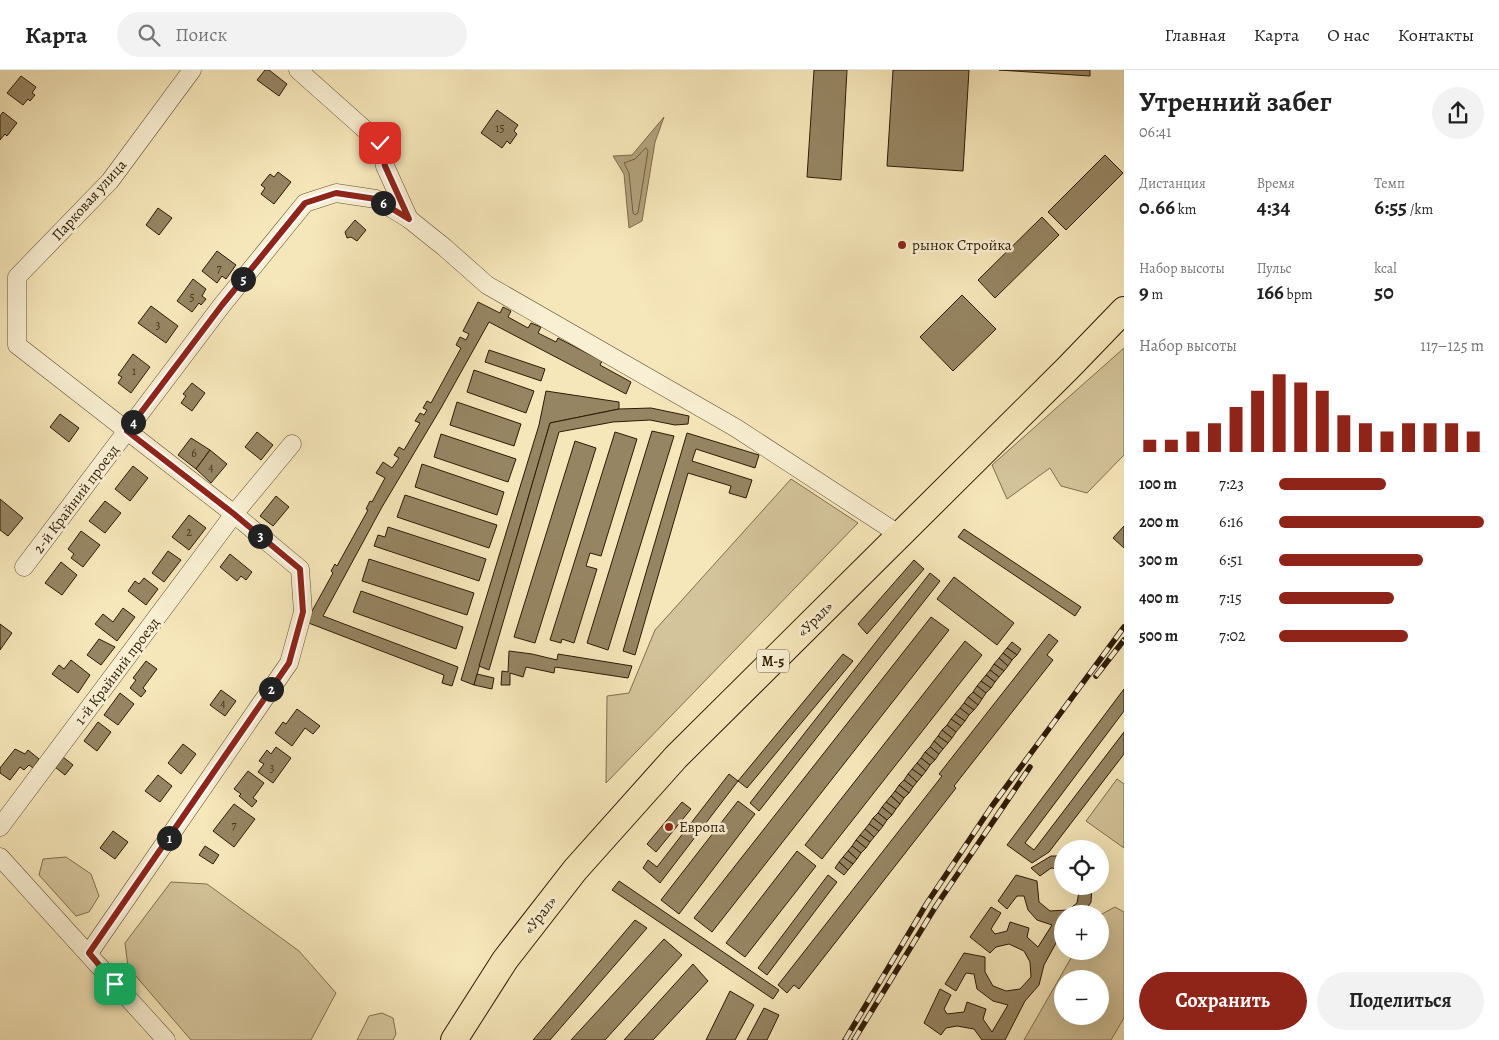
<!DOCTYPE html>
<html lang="ru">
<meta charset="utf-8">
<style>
:root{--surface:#fff;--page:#f2f2f2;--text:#222;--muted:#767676;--line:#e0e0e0;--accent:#8f2418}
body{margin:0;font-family:Alegreya,serif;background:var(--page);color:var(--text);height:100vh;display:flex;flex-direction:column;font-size:19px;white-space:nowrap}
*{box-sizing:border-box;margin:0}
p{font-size:16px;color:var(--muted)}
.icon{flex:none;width:28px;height:28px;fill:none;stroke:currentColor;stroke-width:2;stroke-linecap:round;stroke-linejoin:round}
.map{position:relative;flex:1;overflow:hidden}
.panel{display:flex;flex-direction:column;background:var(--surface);width:375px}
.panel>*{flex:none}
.buttons{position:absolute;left:1054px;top:770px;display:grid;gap:10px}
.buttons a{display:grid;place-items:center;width:55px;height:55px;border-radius:50%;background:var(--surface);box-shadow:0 5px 20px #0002;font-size:25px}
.pin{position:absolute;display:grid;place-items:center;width:42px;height:42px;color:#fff;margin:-21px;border-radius:10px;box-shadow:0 2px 8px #0006}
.km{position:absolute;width:25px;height:25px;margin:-12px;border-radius:50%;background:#222;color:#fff;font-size:14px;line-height:25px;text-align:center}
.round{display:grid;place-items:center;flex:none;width:52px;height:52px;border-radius:26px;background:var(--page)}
.head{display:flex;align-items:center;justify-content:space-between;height:85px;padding:0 15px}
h1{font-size:28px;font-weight:700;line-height:38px}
.stats{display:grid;grid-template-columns:repeat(3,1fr);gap:8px;height:85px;padding:5px 15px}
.stats div{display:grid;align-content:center}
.stats b{font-size:21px;font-weight:700}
.stats small{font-size:14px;font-weight:400}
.stats p{font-size:14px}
.chart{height:140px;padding:10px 15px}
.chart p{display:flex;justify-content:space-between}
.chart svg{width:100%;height:90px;margin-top:5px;stroke:var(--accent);stroke-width:6}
.cta{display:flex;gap:10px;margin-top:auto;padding:10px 15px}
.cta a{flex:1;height:58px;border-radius:30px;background:var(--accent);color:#fff;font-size:20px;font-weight:700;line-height:58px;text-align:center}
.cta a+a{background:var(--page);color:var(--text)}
ul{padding:0 15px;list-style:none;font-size:16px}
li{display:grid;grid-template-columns:80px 60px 1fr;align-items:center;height:38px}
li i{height:12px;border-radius:6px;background:var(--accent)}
header{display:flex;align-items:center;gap:30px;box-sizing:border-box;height:70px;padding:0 25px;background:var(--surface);border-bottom:1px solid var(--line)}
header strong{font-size:24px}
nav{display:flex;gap:28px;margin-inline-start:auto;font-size:18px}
.search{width:350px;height:45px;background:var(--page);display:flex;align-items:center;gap:12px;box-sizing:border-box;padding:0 18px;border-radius:28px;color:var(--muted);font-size:19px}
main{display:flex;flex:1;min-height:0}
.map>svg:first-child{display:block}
.green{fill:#d4c49b;stroke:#806f50;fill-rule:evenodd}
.water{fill:#b2a17c;stroke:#7d6b4c}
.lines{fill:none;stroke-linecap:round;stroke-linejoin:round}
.shore{stroke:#705e40;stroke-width:1}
.building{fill:#968563;stroke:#2d1a05}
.minor-casing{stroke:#5f4d32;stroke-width:19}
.highway-casing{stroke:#2d1a05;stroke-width:28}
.minor{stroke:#f9efd2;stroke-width:18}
.highway{stroke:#f6e7ba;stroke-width:26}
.rail-casing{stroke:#2d1a05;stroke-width:5.5}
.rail{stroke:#f9efd2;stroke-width:4;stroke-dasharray:11;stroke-linecap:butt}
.route-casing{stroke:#fff;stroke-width:10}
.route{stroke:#8f2418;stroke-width:6}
.poi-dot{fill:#8f2418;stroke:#f9efd2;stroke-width:2}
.labels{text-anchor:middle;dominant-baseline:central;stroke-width:5;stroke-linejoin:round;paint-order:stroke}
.number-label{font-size:12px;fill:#47351c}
.shield{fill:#f9efd2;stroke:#6a5a42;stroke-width:1}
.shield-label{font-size:14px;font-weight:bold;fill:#2d1a05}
.street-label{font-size:15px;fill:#2d1a05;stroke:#f9efd2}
.poi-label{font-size:15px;fill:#2d1a05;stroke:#f9efd2;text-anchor:start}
</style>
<header>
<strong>Карта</strong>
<div class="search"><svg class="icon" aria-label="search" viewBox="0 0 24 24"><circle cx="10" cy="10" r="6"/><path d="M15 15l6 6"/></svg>Поиск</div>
<nav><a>Главная</a><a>Карта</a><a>О нас</a><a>Контакты</a></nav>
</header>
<main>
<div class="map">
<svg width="1124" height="970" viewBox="0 0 1124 970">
<rect width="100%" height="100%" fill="#f6e7ba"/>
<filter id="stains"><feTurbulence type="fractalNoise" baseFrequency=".004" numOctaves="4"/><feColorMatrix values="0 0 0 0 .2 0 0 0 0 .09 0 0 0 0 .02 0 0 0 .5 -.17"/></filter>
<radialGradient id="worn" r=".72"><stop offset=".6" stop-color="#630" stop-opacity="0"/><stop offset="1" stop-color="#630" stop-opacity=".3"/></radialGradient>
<g class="green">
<polygon points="1124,278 1124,385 1087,423 1061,416 1050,398 1007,429 992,395"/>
<polygon points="791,409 858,453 606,713 607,626 629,623 655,560"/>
<polygon points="1117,709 1124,714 1124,778 1086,751"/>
<polygon points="66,787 91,804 99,826 89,842 76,846 39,805 43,789"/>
<polygon points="171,812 207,814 299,881 336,923 311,970 191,970 128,897 125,873"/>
<path d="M1115,837L1124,842V948L1111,970H1024L1075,881H1100V845ZM1062,909H1100V946H1062Z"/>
<polygon points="382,943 393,948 396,964 393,970 357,970 369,946"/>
</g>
<polygon class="water" points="664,47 655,72 642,151 629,158 624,104 613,86 632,85"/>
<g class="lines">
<polygon class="shore" points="646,78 648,81 638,143 635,145 633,143 629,103 624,93 635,89"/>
</g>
<g class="building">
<polygon points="265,0 269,0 287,14 279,26 257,10"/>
<polygon points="814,0 847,0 841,110 807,107"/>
<polygon points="893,0 969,0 963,101 887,96"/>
<polygon points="999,0 1090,0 1090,6"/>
<polygon points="21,6 36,17 32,23 35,25 30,31 28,29 23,35 7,23"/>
<polygon points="497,40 518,55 514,61 517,64 510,74 507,71 502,78 481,63"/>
<polygon points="3,42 17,53 7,66 5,64 0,70 0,46"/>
<polygon points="1105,85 1123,103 1066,160 1048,142"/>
<polygon points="278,102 291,112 274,134 261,124 265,118 261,115 270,104 274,107"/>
<polygon points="158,138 172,148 159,165 146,155"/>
<polygon points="1042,147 1059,165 995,228 978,210"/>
<polygon points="355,150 366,160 357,171 351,167 347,168 345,162"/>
<polygon points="217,181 236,195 226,209 222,206 217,213 202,201"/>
<polygon points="193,209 206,219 202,226 206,229 201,235 199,233 192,242 177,231"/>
<polygon points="962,225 996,259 953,301 920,267"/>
<polygon points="478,232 500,243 503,237 511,241 508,247 528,258 531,253 541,257 538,263 556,272 558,268 602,291 600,295 631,312 626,324 489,252 441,338 382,437 323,546 458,597 452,616 442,613 444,605 306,552 333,503 331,501 335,494 337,496 368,440 366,439 370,431 372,432 385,408 376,403 383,392 392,398 399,388 394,385 399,377 404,380 420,353 415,351 420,343 424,345 427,340 423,338 427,331 431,333 461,278 456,275 460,267 466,270 469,264 463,261"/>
<polygon points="151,236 178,256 166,273 138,253"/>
<polygon points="489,280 545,299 541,311 485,292"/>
<polygon points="133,284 150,297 131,323 118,313 122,307 118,305"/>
<polygon points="474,300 534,321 526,343 467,322"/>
<polygon points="192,313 205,323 192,341 181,333 186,326 183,324"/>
<polygon points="546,321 619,332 619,339 550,353 474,615 461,610 539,355"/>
<polygon points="457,332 521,354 514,376 450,355"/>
<polygon points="651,338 689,346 688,354 675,355 650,350 613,352 559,362 489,600 479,596 550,353 619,339"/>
<polygon points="60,344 79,358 69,372 50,357"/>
<polygon points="652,361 674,366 608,580 587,573"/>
<polygon points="257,362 273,375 261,390 245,377"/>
<polygon points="615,362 637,369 601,486 590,483 586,496 597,499 574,573 562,569 561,573 550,570"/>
<polygon points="687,363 759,385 755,398 696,379 692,391 752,410 746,428 729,423 731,416 688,403 635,585 623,581"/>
<polygon points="441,364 516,389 508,412 434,387"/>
<polygon points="191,368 210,380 196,399 178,385"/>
<polygon points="575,371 596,378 535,573 514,567"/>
<polygon points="210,380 227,394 211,413 196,399"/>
<polygon points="422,394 504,422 497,445 415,417"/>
<polygon points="133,396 148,408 130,431 115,419"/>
<polygon points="405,425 497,455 489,478 397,447"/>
<polygon points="276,426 289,437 273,456 260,446"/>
<polygon points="0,429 23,448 8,466 0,460"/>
<polygon points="105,431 121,443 105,463 89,451"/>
<polygon points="189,445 206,458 189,480 172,467"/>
<polygon points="1124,456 1124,478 1113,468"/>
<polygon points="388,457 486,489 479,511 374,476 378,465 385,467"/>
<polygon points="964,459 1081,537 1075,546 958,467"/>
<polygon points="81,461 100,475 83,497 71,488 74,484 68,479"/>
<polygon points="168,481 181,490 164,512 152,503"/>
<polygon points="230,484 252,502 246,510 241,506 237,511 220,497"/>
<polygon points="369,489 474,523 467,545 362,511"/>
<polygon points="914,490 924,499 867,564 858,554"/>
<polygon points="61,492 77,505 62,525 45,513"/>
<polygon points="930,503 940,511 759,741 750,733"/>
<polygon points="954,507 1014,553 997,575 937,529"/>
<polygon points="144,508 158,519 146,535 128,521 135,511 139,514"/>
<polygon points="361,521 463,557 456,579 353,542"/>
<polygon points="123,538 135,547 117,571 95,554 103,544 113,552"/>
<polygon points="931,547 949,560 712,862 694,848"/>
<polygon points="0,554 12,563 0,580"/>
<polygon points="1049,564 1058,571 1047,585 1053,590 954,716 956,718 799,919 794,915 787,923 778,915 942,706 939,704"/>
<polygon points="99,569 115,577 101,595 87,585"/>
<polygon points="965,571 982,585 822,789 805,775"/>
<polygon points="1012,572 1021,579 1017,585 1007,578"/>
<polygon points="1007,578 1017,585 1012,590 1003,583"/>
<polygon points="509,581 532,584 557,590 558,584 632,596 628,608 555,597 554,603 526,597 523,607 510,603 510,615 501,615 502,601 508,602"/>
<polygon points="1003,583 1012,590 1008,596 999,588"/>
<polygon points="843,584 853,591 747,718 738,711"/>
<polygon points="999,588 1008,596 1004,601 994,594"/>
<polygon points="71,590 90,605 78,623 52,604 59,595 64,599"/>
<polygon points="146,591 157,599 143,618 146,621 141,627 130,618 136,610 133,608"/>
<polygon points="994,594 1004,601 999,607 990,600"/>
<polygon points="990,600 999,607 995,612 986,605"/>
<polygon points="477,604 494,608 492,619 474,615"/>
<polygon points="986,605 995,612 991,618 981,611"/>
<polygon points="981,611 991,618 986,623 977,616"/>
<polygon points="977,616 986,623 982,629 973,622"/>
<polygon points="1124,619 1124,641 1025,773 1034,780 1124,662 1124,684 1049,782 1032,793 1007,775"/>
<polygon points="221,620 236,631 225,646 210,635"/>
<polygon points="973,622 982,629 978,635 968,627"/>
<polygon points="120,623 134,634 118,655 104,645"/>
<polygon points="968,627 978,635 974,640 964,633"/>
<polygon points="964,633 974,640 969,645 960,638"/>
<polygon points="960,638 969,645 965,651 955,644"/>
<polygon points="297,639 320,656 313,664 305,658 292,676 275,663 283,652 286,654"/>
<polygon points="955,644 965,651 961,656 951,649"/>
<polygon points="951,649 961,656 956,662 947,655"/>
<polygon points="98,652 111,662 97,681 84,671"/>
<polygon points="947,655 956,662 952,668 942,660"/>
<polygon points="942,660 952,668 948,673 938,666"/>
<polygon points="938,666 948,673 943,679 934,671"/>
<polygon points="934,671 943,679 939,684 930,677"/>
<polygon points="183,674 196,684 181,704 168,693"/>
<polygon points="276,677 291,688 273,713 258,702 264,694 259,691 267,680 271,684"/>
<polygon points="930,677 939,684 935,690 925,682"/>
<polygon points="15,679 25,684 28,680 39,689 33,698 29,695 24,700 20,697 10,710 0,703 0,698"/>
<polygon points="925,682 935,690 930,695 921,688"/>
<polygon points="63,687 73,695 65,705 55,697"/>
<polygon points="921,688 930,695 926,701 917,693"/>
<polygon points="917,693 926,701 922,706 912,699"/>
<polygon points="912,699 922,706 917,712 908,704"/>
<polygon points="248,701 264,713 253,728 257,731 252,737 239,726 241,724 234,719"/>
<polygon points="729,704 738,711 660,813 643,798 648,790 657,797"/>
<polygon points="908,704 917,712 913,717 904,710"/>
<polygon points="158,705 172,716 160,732 145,721"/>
<polygon points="904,710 913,717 909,723 899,715"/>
<polygon points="899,715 909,723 904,728 895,721"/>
<polygon points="895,721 904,728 900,734 891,726"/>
<polygon points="891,726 900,734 896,739 886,732"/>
<polygon points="738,731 755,744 679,844 661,830"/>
<polygon points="682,732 691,739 656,782 647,774"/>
<polygon points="886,732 896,739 892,745 882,737"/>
<polygon points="234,734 255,749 234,777 213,761"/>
<polygon points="882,737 892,745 887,750 878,743"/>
<polygon points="878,743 887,750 883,756 873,748"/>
<polygon points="873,748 883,756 879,761 869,754"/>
<polygon points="869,754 879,761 874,767 865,759"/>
<polygon points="865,759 874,767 870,772 860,765"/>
<polygon points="113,761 128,772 115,789 100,778"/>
<polygon points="860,765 870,772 866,778 856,770"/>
<polygon points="856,770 866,778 861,783 852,776"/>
<polygon points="205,776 219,785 213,794 199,785"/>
<polygon points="852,776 861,783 857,789 848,781"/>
<polygon points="797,781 816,796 745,887 726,873"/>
<polygon points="848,781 857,789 853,794 843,787"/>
<polygon points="1051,786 1062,786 1062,799 1051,798 1040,806 1031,798"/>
<polygon points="843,787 853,794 848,800 839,792"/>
<polygon points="839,792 848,800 844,805 835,798"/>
<polygon points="828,805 837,812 767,905 758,898"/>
<polygon points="1016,805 1037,811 1039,832 1050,841 1068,840 1077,833 1080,816 1092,816 1091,832 1083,844 1062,844 1062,862 1044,895 1039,915 1025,931 1005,970 982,970 974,959 957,956 946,958 941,965 924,953 940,919 951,925 944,939 947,944 964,942 967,932 986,939 983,949 992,962 1008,935 993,931 977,919 974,904 966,903 956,921 945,914 964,883 985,887 985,902 993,916 1006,921 1020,919 1031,907 1030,892 1024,881 1009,874 996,877 990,883 970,867 991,837 1001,843 991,859 995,864 1007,861 1010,852 1029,858 1027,867 1038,877 1052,855 1037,850 1028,840 1024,826 1017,826 1007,839 998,831"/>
<polygon points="619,811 779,920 773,929 612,820"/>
<polygon points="635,850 647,858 550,970 533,970"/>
<polygon points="664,869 682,885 605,970 571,970"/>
<polygon points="693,894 708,911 653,970 624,970"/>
<polygon points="730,921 754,935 735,970 706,970"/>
<polygon points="764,938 779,945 767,970 747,970"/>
</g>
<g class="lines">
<defs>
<g id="minor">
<polyline points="298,0 380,73 385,96 409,149"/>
<polyline points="24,497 222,235 305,133 336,123 376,129 409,149 444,177 487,215 736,358 900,465"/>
<polyline points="0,757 234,444 292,374"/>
<polyline points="0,787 166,970"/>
<polyline points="89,883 289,593 303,542 300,499 234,444 17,275 17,207 110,111 192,0"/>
</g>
<polyline id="highway" points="454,970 505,890 575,800 676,687 1068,298 1124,240"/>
</defs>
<use href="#minor" class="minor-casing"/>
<use href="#highway" class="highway-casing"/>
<use href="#minor" class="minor"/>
<use href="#highway" class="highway"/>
<defs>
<g id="rail">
<polyline points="1096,606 1124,570"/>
<polyline points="845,970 927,833 992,736 1124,557"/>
<polyline points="854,970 936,836 1030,697"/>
</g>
</defs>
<use href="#rail" class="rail-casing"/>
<use href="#rail" class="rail"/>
</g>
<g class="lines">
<defs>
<polyline id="route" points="115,914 89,883 289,593 303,542 300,499 234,444 127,361 222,235 305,133 336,123 376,129 409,149 385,96 380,73"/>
</defs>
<use href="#route" class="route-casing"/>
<use href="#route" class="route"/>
</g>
<g class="poi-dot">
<circle cx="902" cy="175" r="5"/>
<circle cx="669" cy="757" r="5"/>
</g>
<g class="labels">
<g class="number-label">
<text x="500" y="58">15</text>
<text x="219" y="198">7</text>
<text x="192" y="227">5</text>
<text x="158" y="255">3</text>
<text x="134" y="301">1</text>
<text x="194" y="383">6</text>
<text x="211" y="397">4</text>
<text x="189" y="462">2</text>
<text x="223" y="633">4</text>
<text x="272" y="698">3</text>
<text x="234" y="755">7</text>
</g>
<rect class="shield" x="757" y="579.5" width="32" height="23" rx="4"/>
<g class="shield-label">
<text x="773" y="591">М-5</text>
</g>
<g class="street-label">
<text transform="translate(89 130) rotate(-48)">Парковая улица</text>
<text transform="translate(76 429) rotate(-53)">2-й Крайний проезд</text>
<text transform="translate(815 549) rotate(-45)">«Урал»</text>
<text transform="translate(117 601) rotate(-53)">1-й Крайний проезд</text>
<text transform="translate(540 845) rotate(-52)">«Урал»</text>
</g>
<g class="poi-label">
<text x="912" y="175">рынок Стройка</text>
<text x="679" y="757">Европа</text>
</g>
</g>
<rect width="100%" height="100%" filter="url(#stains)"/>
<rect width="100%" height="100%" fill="url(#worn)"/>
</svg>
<div class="buttons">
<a><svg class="icon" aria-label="locate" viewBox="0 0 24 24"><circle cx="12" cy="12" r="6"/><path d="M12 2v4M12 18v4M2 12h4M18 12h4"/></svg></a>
<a>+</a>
<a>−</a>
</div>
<div class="pin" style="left:115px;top:914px;background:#1e9e55"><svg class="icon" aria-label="arrive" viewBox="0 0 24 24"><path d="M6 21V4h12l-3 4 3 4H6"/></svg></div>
<div class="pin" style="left:380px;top:73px;background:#d93025"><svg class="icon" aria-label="check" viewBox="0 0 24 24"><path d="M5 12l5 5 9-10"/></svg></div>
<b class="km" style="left:169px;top:768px">1</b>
<b class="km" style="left:271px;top:619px">2</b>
<b class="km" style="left:260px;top:466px">3</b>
<b class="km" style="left:133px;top:352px">4</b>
<b class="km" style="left:243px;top:209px">5</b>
<b class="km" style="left:383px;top:133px">6</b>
</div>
<section class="panel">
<div class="head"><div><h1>Утренний забег</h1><p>06:41</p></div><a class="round"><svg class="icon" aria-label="share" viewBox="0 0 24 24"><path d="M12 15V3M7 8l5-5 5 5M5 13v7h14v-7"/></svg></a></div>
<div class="stats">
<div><p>Дистанция</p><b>0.66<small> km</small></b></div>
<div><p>Время</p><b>4:34</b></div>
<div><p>Темп</p><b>6:55<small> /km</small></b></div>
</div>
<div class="stats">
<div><p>Набор высоты</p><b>9<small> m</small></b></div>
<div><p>Пульс</p><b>166<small> bpm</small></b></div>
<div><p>kcal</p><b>50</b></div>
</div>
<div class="chart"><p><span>Набор высоты</span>117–125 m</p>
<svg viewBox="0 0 160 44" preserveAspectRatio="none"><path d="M5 44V38M15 44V38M25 44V34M35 44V30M45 44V22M55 44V14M65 44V6M75 44V10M85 44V14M95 44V26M105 44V30M115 44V34M125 44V30M135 44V30M145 44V30M155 44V34"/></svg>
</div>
<ul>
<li><b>100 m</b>7:23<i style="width:52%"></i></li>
<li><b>200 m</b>6:16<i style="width:100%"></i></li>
<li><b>300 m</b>6:51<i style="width:70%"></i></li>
<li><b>400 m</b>7:15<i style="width:56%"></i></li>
<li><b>500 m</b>7:02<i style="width:63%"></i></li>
</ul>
<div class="cta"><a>Сохранить</a><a>Поделиться</a></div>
</section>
</main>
